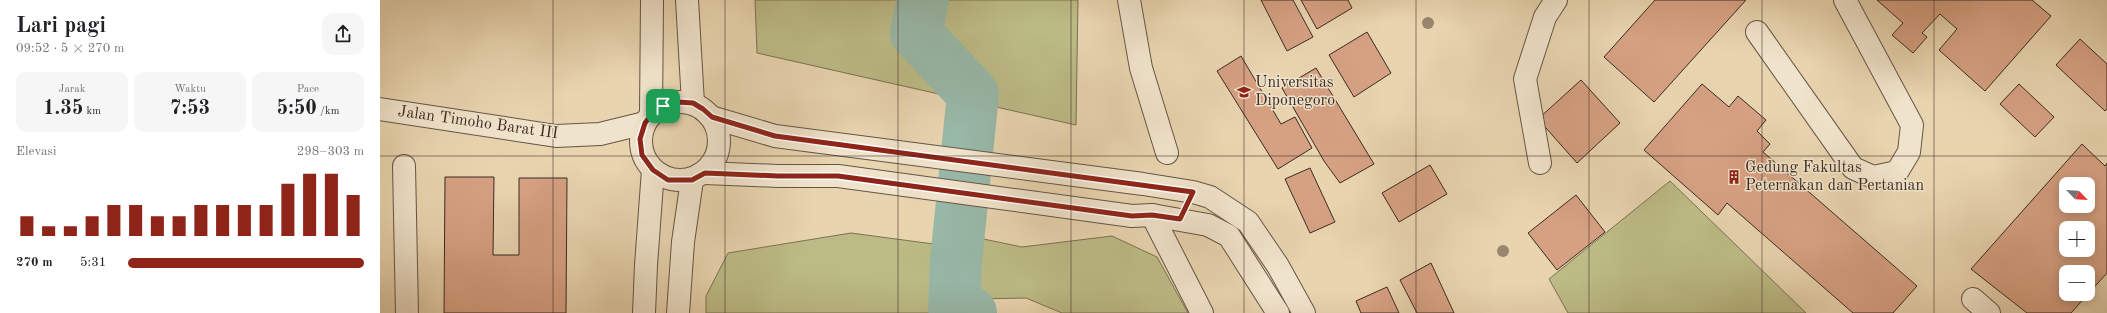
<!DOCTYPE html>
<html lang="id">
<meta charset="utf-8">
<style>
:root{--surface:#fff;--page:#f6f6f6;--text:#202124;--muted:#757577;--accent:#8f2418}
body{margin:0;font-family:"Old Standard TT",serif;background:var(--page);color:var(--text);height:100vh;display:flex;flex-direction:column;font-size:15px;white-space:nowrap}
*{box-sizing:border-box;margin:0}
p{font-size:13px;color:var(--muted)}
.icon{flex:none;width:22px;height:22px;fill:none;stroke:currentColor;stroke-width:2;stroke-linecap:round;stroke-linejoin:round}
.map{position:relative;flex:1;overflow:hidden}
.drawer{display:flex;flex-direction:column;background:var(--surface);width:380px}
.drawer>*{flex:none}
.needle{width:26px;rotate:115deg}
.buttons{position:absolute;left:1679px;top:177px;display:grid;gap:8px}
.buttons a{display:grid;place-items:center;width:36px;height:36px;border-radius:8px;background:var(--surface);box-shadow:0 2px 10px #0003;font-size:20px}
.pin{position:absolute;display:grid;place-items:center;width:34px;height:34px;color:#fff;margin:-17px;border-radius:8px;box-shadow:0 2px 6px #0006}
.round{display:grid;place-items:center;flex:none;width:42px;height:42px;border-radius:12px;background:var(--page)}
.head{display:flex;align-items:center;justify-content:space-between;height:68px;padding:0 16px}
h1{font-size:22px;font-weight:700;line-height:30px}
.metrics{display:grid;grid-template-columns:repeat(3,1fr);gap:6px;height:68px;padding:4px 16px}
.metrics div{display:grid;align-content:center;border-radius:10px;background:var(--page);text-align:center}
.metrics b{font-size:20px;font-weight:700}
.metrics small{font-size:11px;font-weight:400}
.metrics p{font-size:11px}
.chart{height:112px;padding:8px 16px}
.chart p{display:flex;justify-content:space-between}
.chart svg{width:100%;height:72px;margin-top:4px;stroke:var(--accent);stroke-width:6}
ul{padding:0 16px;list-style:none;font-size:13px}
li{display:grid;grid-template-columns:64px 48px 1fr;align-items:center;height:30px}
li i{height:10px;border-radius:5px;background:var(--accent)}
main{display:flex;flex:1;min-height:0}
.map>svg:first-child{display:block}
.green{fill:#bcbb86;stroke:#7c7254}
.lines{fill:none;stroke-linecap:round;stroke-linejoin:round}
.river{stroke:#98b8a8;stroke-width:52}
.building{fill:#d6a183;stroke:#3b2a23;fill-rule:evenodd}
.minor-casing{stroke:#665446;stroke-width:24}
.minor{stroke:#f0e3cb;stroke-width:22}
.tree{fill:#97866d}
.route-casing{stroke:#fff;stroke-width:8}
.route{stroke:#8f2418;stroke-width:5}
.grid{fill:none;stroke:#3b2a23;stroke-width:1;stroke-opacity:0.55}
.labels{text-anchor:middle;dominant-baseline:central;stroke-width:3;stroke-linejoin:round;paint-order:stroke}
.poi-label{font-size:16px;fill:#3b2a23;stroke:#f0e3cb;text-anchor:start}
.street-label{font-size:16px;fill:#3b2a23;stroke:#f0e3cb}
</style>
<main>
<section class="drawer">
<div class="head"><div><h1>Lari pagi</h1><p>09:52 · 5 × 270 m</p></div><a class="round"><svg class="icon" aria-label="share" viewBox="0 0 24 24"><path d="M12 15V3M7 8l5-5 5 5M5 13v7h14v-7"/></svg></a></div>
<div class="metrics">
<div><p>Jarak</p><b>1.35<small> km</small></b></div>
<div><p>Waktu</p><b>7:53</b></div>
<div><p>Pace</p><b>5:50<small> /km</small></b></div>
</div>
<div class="chart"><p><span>Elevasi</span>298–303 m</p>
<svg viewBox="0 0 160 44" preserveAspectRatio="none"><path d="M5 44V32M15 44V38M25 44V38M35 44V32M45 44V25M55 44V25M65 44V32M75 44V32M85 44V25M95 44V25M105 44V25M115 44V25M125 44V12M135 44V6M145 44V6M155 44V19"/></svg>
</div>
<ul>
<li><b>270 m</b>5:31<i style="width:100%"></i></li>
</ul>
</section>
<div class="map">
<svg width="1727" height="313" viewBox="0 0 1727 313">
<rect width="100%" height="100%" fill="#e8d4af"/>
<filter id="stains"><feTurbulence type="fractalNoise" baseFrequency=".005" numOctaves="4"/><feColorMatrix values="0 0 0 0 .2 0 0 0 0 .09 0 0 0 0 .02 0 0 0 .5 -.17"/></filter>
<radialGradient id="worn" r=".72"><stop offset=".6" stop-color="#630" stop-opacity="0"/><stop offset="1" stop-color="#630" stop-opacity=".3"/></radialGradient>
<g class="green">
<polygon points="375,0 698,0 696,125 377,53"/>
<polygon points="1290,181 1426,313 1188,313 1169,279"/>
<polygon points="471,233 561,245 557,313 326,313 326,296 348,253"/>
<polygon points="732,236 777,257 808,313 682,313 646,298 595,299 594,237 642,247"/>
</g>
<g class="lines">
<polyline class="river" points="543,0 536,33 593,94 576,261 574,307 591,313"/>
</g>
<g class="building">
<polygon points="881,0 913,0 933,37 907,51"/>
<polygon points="921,0 968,0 972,8 937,29"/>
<polygon points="1275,0 1366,0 1274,102 1224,57"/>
<polygon points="1497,0 1652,0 1671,16 1605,91 1559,50 1577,29 1560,14 1542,33 1547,37 1533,53 1512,35 1523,23"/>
<polygon points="987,32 1011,73 974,97 949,55"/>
<polygon points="1700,39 1727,64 1727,109 1725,111 1676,65"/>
<polygon points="861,56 901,124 915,117 932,148 898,169 837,71"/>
<polygon points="936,68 994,164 960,183 944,161 902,88"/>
<polygon points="1201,80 1240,123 1197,163 1158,119"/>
<polygon points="1322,84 1349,107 1358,96 1386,120 1377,131 1390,144 1383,152 1537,286 1513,313 1473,313 1347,203 1338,215 1264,150"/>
<polygon points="1639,84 1674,117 1655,137 1620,104"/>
<path d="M1702,144L1725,166L1727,163V273L1708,294V272H1686V294H1708L1691,313H1647L1591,269ZM1686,184H1708V206H1686ZM1686,228H1708V250H1686Z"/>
<polygon points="1050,165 1067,194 1019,222 1002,193"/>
<polygon points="930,168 955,222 930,233 905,179"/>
<polygon points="65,177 114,177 113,255 139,255 139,178 187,178 186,313 64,313"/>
<polygon points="1196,195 1225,232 1177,270 1148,233"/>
<polygon points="1051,263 1074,313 1037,313 1020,280"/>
<polygon points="1007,287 1019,313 981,313 976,301"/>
</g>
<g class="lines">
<defs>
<g id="minor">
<polyline points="307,0 313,103"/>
<polyline points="749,0 761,68 787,153"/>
<polyline points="1377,32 1473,168 1493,177 1517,172 1529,152 1532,125 1465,0"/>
<circle cx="300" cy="141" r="39"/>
<polyline points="0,109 176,136 220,134 265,123"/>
<polyline points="271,115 272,0"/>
<polyline points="331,117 395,136 763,184 813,192 830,197 868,222 898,266 924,313"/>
<polyline points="1160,163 1145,79 1165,17 1176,0"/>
<polyline points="24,166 27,313"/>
<polyline points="325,173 398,176 458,176 752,216 772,215 828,225 849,236 898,313"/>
<polyline points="772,215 822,313"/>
<polyline points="1593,299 1609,313"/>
<polyline points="264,313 266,265 273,170"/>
<polyline points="298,313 303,242 312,180"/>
</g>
</defs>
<use href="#minor" class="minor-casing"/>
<use href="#minor" class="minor"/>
</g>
<g class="tree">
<circle cx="1048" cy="23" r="6"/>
<circle cx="1123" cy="251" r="6"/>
</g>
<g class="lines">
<defs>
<polygon id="route" points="298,102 313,103 323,109 332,117 395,136 813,192 800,219 772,215 752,216 458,176 398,176 325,173 312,180 288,180 273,170 262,155 260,139 265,123 271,115 283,106"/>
</defs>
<use href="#route" class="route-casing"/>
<use href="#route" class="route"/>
</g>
<path class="grid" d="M173,0V313M345,0V313M518,0V313M691,0V313M864,0V313M1036,0V313M1209,0V313M1382,0V313M1554,0V313M0,156H1727"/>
<defs>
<symbol id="university-bare" viewBox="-9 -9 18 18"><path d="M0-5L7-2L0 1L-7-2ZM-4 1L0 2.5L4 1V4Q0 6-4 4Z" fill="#8f2418" stroke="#f0e3cb" stroke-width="2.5" paint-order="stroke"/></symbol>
<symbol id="building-bare" viewBox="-9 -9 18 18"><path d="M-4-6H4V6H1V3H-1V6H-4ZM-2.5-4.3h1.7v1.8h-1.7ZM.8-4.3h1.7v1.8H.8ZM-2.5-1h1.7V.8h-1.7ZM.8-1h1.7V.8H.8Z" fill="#8f2418" stroke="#f0e3cb" stroke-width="2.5" paint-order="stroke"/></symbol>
</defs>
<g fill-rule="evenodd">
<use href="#university-bare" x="854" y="82" width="20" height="20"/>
<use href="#building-bare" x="1344" y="167" width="20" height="20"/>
</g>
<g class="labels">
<g class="poi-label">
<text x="875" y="83">Universitas<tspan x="875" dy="18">Diponegoro</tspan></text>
<text x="1365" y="168">Gedung Fakultas<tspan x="1365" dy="18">Peternakan dan Pertanian</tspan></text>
</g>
<g class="street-label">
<text transform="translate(98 123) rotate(8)">Jalan Timoho Barat III</text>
</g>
</g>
<rect width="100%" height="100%" filter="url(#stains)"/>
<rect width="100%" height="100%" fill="url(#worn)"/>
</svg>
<div class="buttons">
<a><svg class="needle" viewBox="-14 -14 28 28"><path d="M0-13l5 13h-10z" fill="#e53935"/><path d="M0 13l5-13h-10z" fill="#757577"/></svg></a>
<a>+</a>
<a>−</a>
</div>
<div class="pin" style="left:283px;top:106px;background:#1e9e55"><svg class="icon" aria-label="arrive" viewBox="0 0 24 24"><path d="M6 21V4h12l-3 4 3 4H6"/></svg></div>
</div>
</main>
